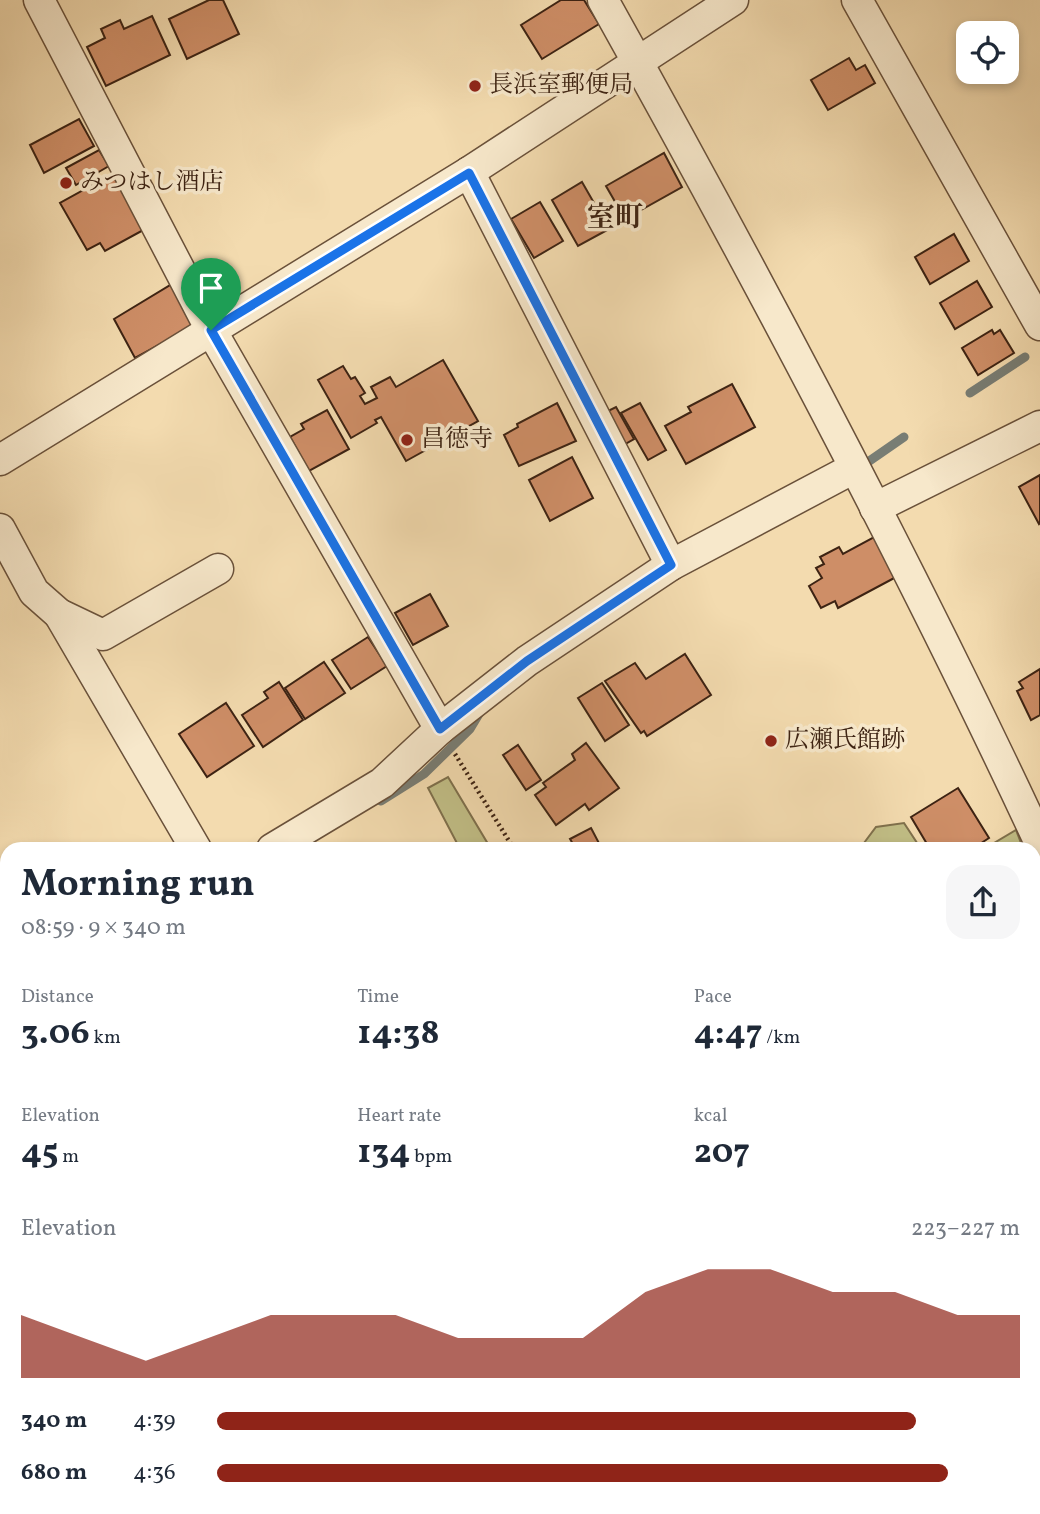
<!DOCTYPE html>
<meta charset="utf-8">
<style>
:root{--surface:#fff;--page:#f6f6f7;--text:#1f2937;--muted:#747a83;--accent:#8f2418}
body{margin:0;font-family:Vollkorn,"Noto Serif JP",serif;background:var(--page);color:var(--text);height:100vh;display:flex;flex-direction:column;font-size:26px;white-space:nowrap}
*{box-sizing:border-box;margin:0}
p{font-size:23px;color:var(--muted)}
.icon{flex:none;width:38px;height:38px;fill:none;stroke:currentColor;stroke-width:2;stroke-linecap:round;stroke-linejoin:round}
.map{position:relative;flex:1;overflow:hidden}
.panel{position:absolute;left:0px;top:842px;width:1041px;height:674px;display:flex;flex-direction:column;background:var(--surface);border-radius:21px 21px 0 0;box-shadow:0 4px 10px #0003}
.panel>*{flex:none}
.buttons{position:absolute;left:956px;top:21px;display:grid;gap:14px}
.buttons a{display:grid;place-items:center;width:63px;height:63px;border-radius:14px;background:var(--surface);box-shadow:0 4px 10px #0003;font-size:35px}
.pin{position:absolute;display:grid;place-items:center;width:60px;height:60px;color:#fff;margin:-72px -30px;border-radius:50% 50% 50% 0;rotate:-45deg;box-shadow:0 0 7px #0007}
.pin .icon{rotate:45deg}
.round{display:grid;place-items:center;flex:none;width:74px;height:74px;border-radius:21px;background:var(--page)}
.summary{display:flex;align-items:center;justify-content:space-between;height:119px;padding:0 21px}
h1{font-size:38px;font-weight:700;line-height:52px}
.figures{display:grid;grid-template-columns:repeat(3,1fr);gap:10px;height:119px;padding:7px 21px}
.figures div{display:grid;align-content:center}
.figures b{font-size:35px;font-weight:700}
.figures small{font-size:19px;font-weight:400}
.figures p{font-size:19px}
.chart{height:196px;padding:14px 21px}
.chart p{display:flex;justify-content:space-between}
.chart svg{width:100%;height:126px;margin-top:7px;fill:var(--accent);opacity:.7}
ul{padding:0 21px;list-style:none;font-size:23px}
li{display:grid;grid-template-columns:112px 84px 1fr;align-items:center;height:52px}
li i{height:18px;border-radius:9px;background:var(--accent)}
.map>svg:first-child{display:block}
.green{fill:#c1be86;stroke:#7f704c;stroke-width:2}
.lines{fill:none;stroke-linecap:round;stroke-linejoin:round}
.stream{stroke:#787d74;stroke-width:9}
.building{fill:#ce8e67;stroke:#3d2313;stroke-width:2}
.minor-casing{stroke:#6a513a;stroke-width:33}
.major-casing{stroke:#3d2313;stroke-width:42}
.path{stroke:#3d2313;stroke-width:4.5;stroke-dasharray:2 3.5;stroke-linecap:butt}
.minor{stroke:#f7e8cb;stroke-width:30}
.major{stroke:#f3dbaf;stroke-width:38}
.route-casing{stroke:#fff;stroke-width:14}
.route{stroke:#1a73e8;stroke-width:9}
.poi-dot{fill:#8f2418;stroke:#f7e8cb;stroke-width:2.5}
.labels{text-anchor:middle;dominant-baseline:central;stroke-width:7;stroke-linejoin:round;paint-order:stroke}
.poi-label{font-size:24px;fill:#3d2313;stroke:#f7e8cb;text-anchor:start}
.quarter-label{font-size:28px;font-weight:bold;fill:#3d2313;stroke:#f7e8cb}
</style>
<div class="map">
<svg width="1040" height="1514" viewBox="0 0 1040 1514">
<rect width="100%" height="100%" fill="#f3dbaf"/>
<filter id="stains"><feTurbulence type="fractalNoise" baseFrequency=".00286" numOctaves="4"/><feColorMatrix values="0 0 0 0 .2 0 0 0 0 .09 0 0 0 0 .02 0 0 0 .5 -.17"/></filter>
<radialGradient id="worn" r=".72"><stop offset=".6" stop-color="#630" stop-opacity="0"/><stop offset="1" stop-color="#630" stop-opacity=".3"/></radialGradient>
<g class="green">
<polygon points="448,777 491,849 459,847 428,788"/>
<polygon points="904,823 921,849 861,847 876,827"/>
<polygon points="1016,830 1021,843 1012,849 984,849"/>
</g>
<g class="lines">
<g class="stream">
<polyline points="970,393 1025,357"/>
<polyline points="865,464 904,437"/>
<polyline points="381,801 424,774 470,729 479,714"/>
<polyline points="1034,966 1040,962"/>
<polyline points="0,1025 7,1021"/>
<polyline points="144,1514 152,1508"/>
</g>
</g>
<g class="building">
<polygon points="209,0 223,0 239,34 187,59 169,19"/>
<polygon points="561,0 584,0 599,24 542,59 521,25"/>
<polygon points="152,16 170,55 106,86 87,47 105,38 101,29 120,20 124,29"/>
<polygon points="849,58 856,70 865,65 875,83 828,110 811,80"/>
<polygon points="79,119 94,146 44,173 30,145"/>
<polygon points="99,150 109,166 76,185 66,168"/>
<polygon points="664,153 682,187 625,219 606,186"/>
<polygon points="116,172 147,228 105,251 100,243 87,250 60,203"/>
<polygon points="582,182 609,229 578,246 552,200"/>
<polygon points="540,202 563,241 534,258 511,219"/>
<polygon points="954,234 969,261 930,284 915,257"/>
<polygon points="977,281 992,307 955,329 940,303"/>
<polygon points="172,284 194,326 135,358 114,319"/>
<polygon points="992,330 994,334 1000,330 1014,353 978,375 962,348"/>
<polygon points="443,360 478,421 406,461 381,417 375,420 377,423 351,438 318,380 343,366 351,379 355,377 365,393 360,396 365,404 377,398 371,387 390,377 396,387"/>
<polygon points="732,384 755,427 686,464 665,426 691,412 688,407"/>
<polygon points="557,403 576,441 519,466 504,435 518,427 517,424"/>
<polygon points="640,403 666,450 648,460 621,413"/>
<polygon points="616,407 634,439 620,447 602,414"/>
<polygon points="327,410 349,449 309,471 290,437 304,429 301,424"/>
<polygon points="572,457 593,498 550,521 529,480"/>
<polygon points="1040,475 1040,523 1039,524 1019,487"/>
<polygon points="876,536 898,576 838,608 835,601 821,608 809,586 822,578 816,568 824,564 820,557 839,547 843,554"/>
<polygon points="430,594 448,626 413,645 395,613"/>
<polygon points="368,637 387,666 351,689 332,660"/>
<polygon points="685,654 711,695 647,736 644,731 641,733 605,681 635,663 646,679"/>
<polygon points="324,662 345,693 305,719 285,688"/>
<polygon points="1040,669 1040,715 1031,720 1017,691 1023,688 1019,682"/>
<polygon points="279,682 303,720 263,747 242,715 268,698 264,692"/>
<polygon points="602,683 629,725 605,741 578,698"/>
<polygon points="226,703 254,746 207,777 179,734"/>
<polygon points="586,743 619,788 589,810 585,804 556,825 535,795 546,787 543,783 575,760 572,754"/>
<polygon points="518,745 541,780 526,790 503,755"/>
<polygon points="958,788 989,838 972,849 930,849 911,817"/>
<polygon points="591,828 602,849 576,849 570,839"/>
<polygon points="1040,911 1040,947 1034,937 1034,914"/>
<polygon points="1040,1138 1040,1163 1034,1167 1034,1142"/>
<polygon points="1034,1176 1040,1185 1040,1267 1034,1257"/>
<polygon points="1037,1356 1040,1400 1034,1403 1034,1358"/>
<polygon points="1039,1421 1040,1457 1034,1460 1034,1424"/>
<polygon points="617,1508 634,1508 637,1514 607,1514"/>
<polygon points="649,1508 678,1508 669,1514 653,1514"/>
<polygon points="709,1508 850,1508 853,1514 712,1514"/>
<polygon points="893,1508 955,1508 945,1514 884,1514"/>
</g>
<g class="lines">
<defs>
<g id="minor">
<polyline points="39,0 211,330 440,729"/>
<path d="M603,0C757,276 906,556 1040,843"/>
<polyline points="857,0 1040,325"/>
<polyline points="469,172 671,565"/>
<polyline points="0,460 469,172 733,0"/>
<polyline points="875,508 1040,426"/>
<polyline points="0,529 34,592 59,614 103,635 218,569"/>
<polyline points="59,614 196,849"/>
<polyline points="272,849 382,783 440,729 527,661 671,565 854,468"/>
<polyline points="1034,1128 1040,1125"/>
</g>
<g id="major">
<polyline points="0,957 7,970"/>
<polyline points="297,1508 300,1514"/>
</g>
</defs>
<use href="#minor" class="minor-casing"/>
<use href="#major" class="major-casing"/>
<g class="path">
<polyline points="455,754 514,849"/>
<polyline points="0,1428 7,1439"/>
<polyline points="50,1508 54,1514"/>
<polyline points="118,1514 127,1508"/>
</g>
<use href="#minor" class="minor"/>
<use href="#major" class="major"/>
</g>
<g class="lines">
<defs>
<polygon id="route" points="469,173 671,565 527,661 440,729 211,330"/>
</defs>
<use href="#route" class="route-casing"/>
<use href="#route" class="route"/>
</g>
<g class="poi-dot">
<circle cx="475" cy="86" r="7"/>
<circle cx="66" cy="183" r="7"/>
<circle cx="407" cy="440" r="7"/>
<circle cx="771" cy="741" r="7"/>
</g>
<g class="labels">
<g class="poi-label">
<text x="489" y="86">長浜室郵便局</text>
<text x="80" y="183">みつはし酒店</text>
<text x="421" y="440">昌徳寺</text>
<text x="785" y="741">広瀬氏館跡</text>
</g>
<g class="quarter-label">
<text x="615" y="218">室町</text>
</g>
</g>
<rect width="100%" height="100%" filter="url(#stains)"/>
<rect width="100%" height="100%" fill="url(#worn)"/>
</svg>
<div class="buttons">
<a><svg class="icon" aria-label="locate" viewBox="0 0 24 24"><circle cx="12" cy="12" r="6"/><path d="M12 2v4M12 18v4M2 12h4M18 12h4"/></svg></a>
</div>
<div class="pin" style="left:211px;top:330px;background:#1e9e55"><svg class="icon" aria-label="arrive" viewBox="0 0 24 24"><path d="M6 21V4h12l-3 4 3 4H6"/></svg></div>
<section class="panel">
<div class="summary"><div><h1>Morning run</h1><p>08:59 · 9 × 340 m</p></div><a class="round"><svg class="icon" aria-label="share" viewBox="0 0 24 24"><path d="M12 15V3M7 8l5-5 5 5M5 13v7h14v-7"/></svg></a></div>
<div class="figures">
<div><p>Distance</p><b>3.06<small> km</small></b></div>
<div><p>Time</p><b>14:38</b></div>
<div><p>Pace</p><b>4:47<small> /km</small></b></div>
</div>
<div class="figures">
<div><p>Elevation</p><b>45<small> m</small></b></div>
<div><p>Heart rate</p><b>134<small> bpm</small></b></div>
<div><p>kcal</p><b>207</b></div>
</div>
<div class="chart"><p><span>Elevation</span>223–227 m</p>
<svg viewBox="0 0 160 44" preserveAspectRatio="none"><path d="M0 44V22L10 30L20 38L30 30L40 22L50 22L60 22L70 30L80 30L90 30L100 14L110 6L120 6L130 14L140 14L150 22L160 22V44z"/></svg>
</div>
<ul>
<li><b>340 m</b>4:39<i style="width:87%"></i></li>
<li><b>680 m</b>4:36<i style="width:91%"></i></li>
</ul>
</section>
</div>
